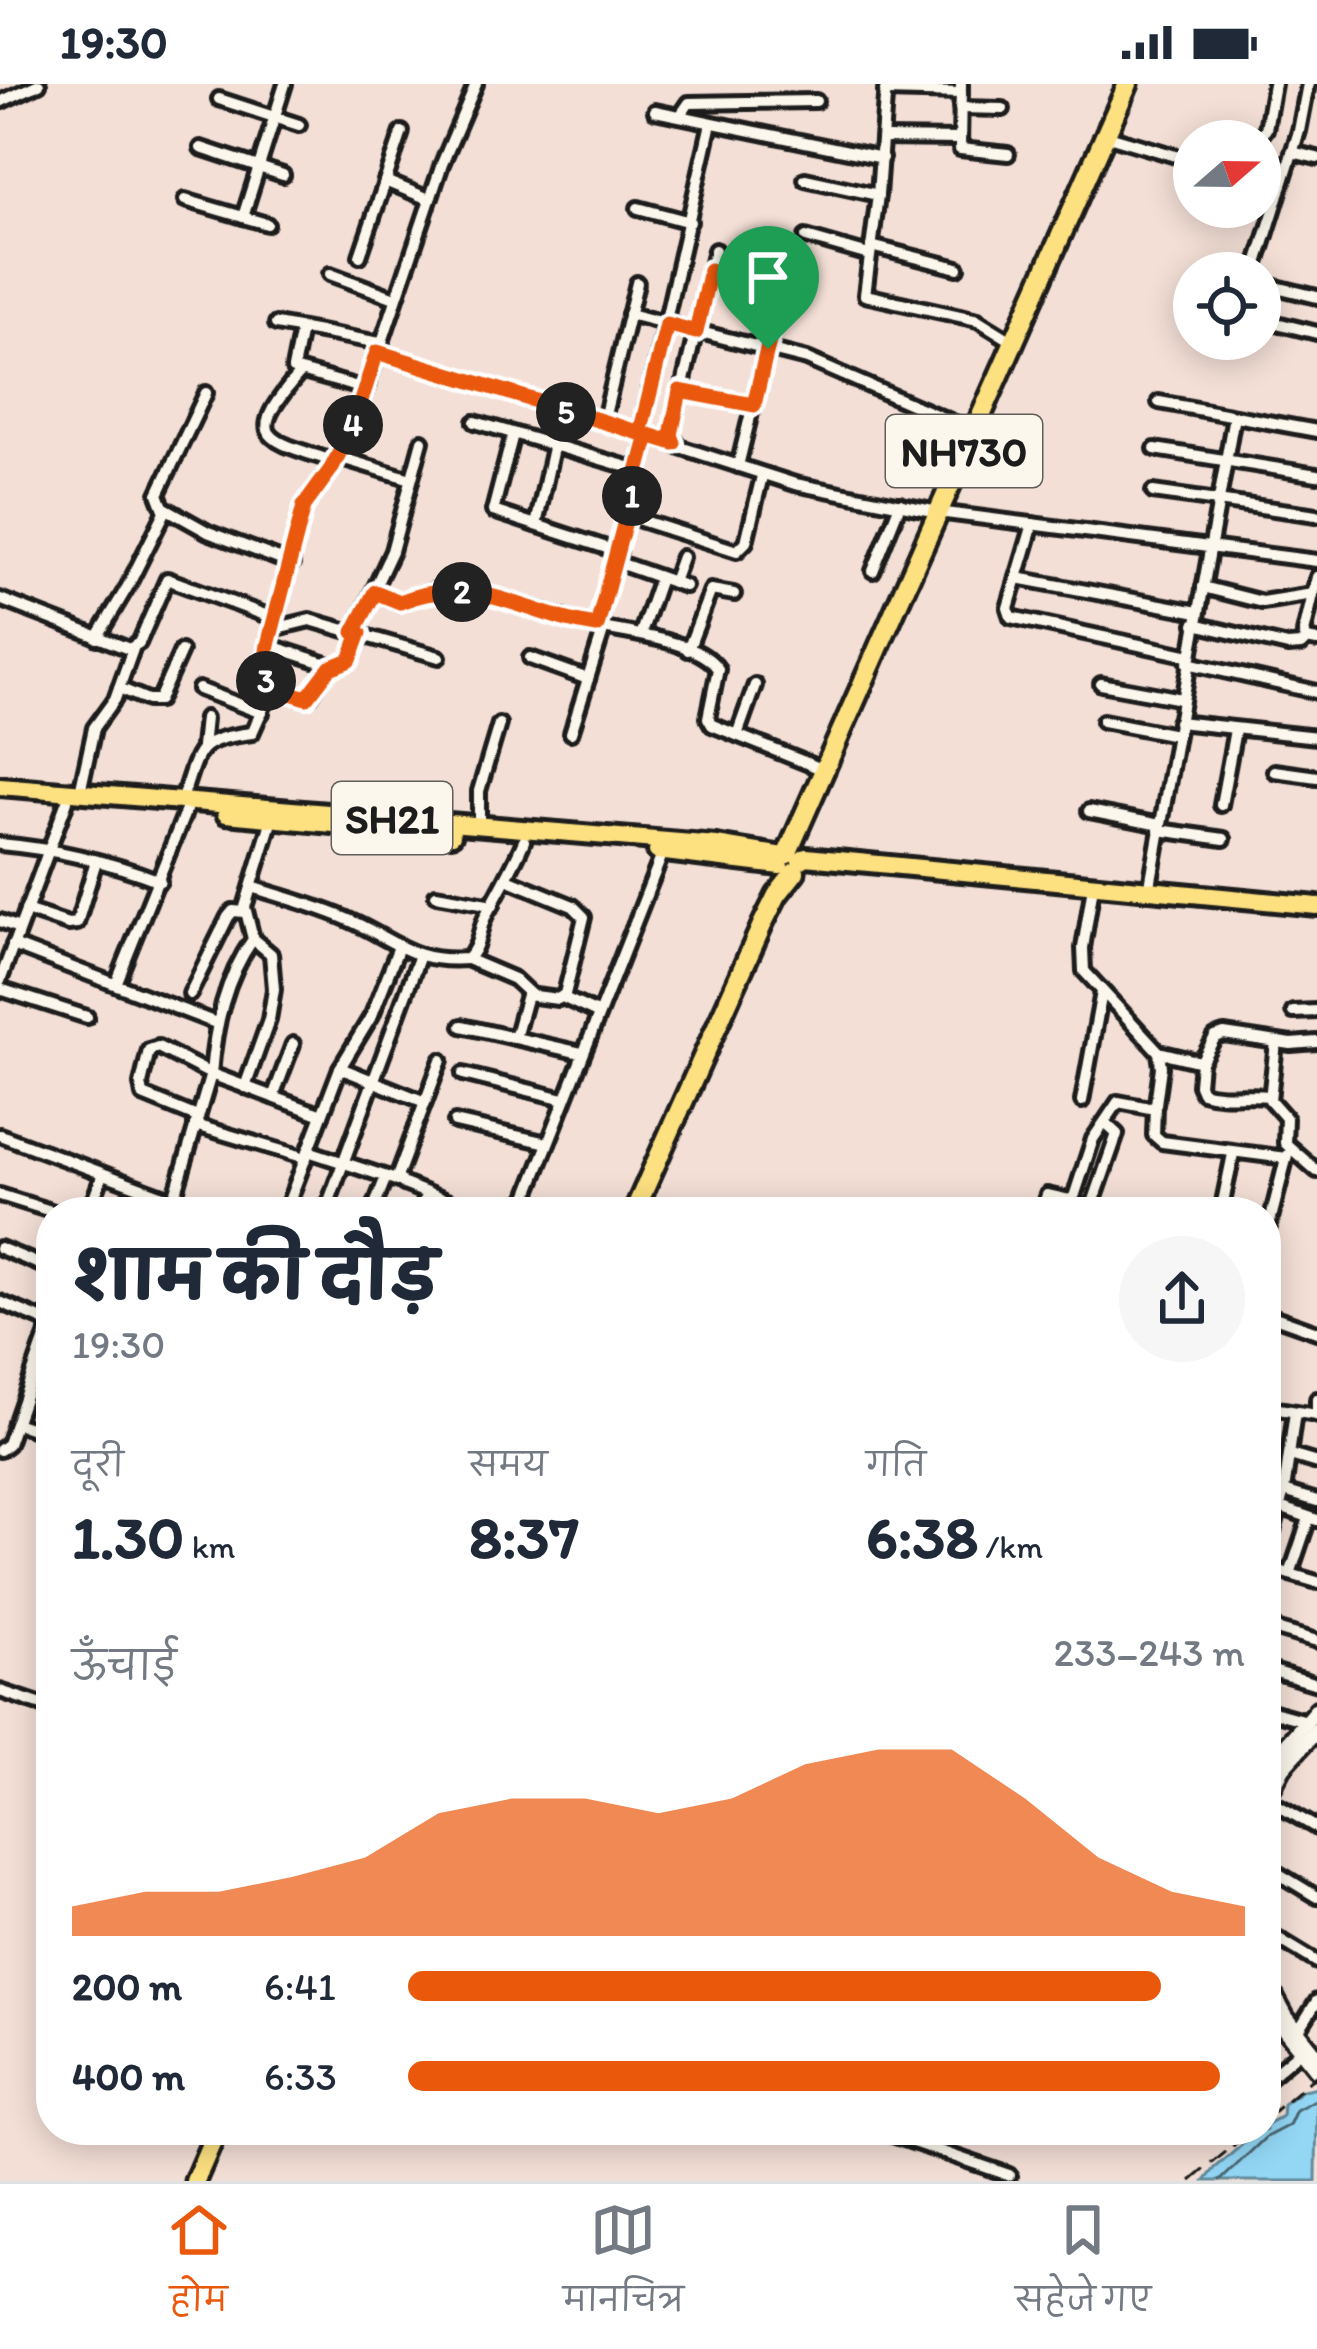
<!DOCTYPE html>
<html lang="hi">
<meta charset="utf-8">
<style>
:root{--surface:#fff;--page:#f6f6f7;--text:#1f2937;--muted:#747a83;--line:#e0e1e3;--accent:#ea580c}
body{margin:0;font-family:Itim,"Playpen Sans Deva",sans-serif;background:var(--page);color:var(--text);height:100vh;display:flex;flex-direction:column;font-size:45px;white-space:nowrap}
*{box-sizing:border-box;margin:0}
p{font-size:39px;color:var(--muted)}
.icon{flex:none;width:66px;height:66px;fill:none;stroke:currentColor;stroke-width:2;stroke-linecap:round;stroke-linejoin:round}
.map{position:relative;flex:1;overflow:hidden}
.details{position:absolute;left:36px;top:1113px;width:1245px;height:948px;display:flex;flex-direction:column;background:var(--surface);border-radius:48px;box-shadow:0 6px 30px #0003}
.details>*{flex:none}
.needle{width:78px;rotate:70deg}
.fabs{position:absolute;left:1173px;top:36px;display:grid;gap:24px}
.fabs a{display:grid;place-items:center;width:108px;height:108px;border-radius:50%;background:var(--surface);box-shadow:0 6px 30px #0003;font-size:60px}
.pin{position:absolute;display:grid;place-items:center;width:102px;height:102px;color:#fff;margin:-123px -51px;border-radius:50% 50% 50% 0;rotate:-45deg;box-shadow:0 0 12px #0007}
.pin .icon{rotate:45deg}
.km{position:absolute;width:60px;height:60px;margin:-30px;border-radius:50%;background:#222;color:#fff;font-size:33px;line-height:60px;text-align:center}
.round{display:grid;place-items:center;flex:none;width:126px;height:126px;border-radius:63px;background:var(--page)}
.headline{display:flex;align-items:center;justify-content:space-between;height:204px;padding:0 36px}
h1{font-size:66px;font-weight:800;line-height:90px}
.metrics{display:grid;grid-template-columns:repeat(3,1fr);gap:18px;height:204px;padding:12px 36px}
.metrics div{display:grid;align-content:center}
.metrics b{font-size:60px;font-weight:800}
.metrics small{font-size:33px;font-weight:400}
.metrics p{font-size:33px}
.chart{height:336px;padding:24px 36px}
.chart p{display:flex;justify-content:space-between}
.chart svg{width:100%;height:216px;margin-top:12px;fill:var(--accent);opacity:.7}
ul{padding:0 36px;list-style:none;font-size:39px}
li{display:grid;grid-template-columns:192px 144px 1fr;align-items:center;height:90px}
li i{height:30px;border-radius:15px;background:var(--accent)}
.status{display:flex;justify-content:space-between;align-items:center;height:84px;padding:0 60px;background:var(--surface);direction:ltr}
.status svg{height:33px;fill:currentColor}
.tab-bar{display:flex;justify-content:space-around;align-items:center;height:168px;border-top:3px solid var(--line);background:var(--surface);font-size:33px;color:var(--muted)}
.tab-bar a{display:grid;justify-items:center;gap:6px}
.tab-bar .active{color:var(--accent)}
.map>svg:first-child{display:block}
.water{fill:#93d7f5;stroke:#638c9e;stroke-width:3}
.lines{fill:none;stroke-linecap:round;stroke-linejoin:round}
.shore{stroke:#4c6773;stroke-width:3}
.minor-casing{stroke:#1c1c1c;stroke-width:20}
.tertiary-casing{stroke:#1c1c1c;stroke-width:22}
.primary-casing{stroke:#1c1c1c;stroke-width:26}
.trunk-casing{stroke:#1c1c1c;stroke-width:27}
.minor{stroke:#fbf7ec;stroke-width:10}
.tertiary{stroke:#fbf7ec;stroke-width:14}
.primary{stroke:#fde080;stroke-width:16}
.trunk{stroke:#fde080;stroke-width:18}
.rail{stroke:#1c1c1c;stroke-width:3;stroke-dasharray:18 9;stroke-linecap:butt}
.route-casing{stroke:#fff;stroke-width:24}
.route{stroke:#ea580c;stroke-width:15}
.labels{text-anchor:middle;dominant-baseline:central;stroke-width:12;stroke-linejoin:round;paint-order:stroke}
.shield{fill:#fbf7ec;stroke:#5f5e5a;stroke-width:3}
.shield-label{font-size:42px;font-weight:bold;fill:#1c1c1c}
</style>
<div class="status"><b>19:30</b><svg viewBox="0 0 49 12"><path d="M0 12V9h3v3zM5 12V6h3v6zM10 12V3h3v9zM15 12V0h3v12zM26 1h20v11H26zM47 4h2v5h-2z"/></svg></div>
<div class="map">
<svg width="1317" height="2097" viewBox="0 0 1317 2097">
<rect width="100%" height="100%" fill="#f3dfd6"/>
<filter id="ink" filterUnits="userSpaceOnUse"><feTurbulence type="fractalNoise" baseFrequency=".00833" numOctaves="2"/><feDisplacementMap in="SourceGraphic" scale="24" xChannelSelector="R" yChannelSelector="G"/><feConvolveMatrix kernelMatrix="1 2 1 2 8 2 1 2 1" color-interpolation-filters="sRGB"/></filter>
<g filter="url(#ink)">
<polygon class="water" points="1317,2003 1316,2097 1205,2097 1215,2084 1259,2046 1266,2046 1266,2041 1282,2032 1283,2020 1303,2006"/>
<g class="lines">
<polyline class="shore" points="1220,2097 1266,2053 1289,2041 1296,2026 1317,2015"/>
<defs>
<g id="minor">
<polyline points="886,0 878,111 865,211 978,236 1012,257"/>
<polyline points="961,0 960,65 1008,70"/>
<polyline points="885,7 961,9"/>
<polyline points="219,15 299,41"/>
<polyline points="0,18 39,0"/>
<polyline points="960,24 1003,25"/>
<polyline points="655,27 882,74"/>
<polyline points="680,32 689,19 816,17"/>
<polyline points="1105,51 1179,73 1194,82"/>
<polyline points="883,54 959,55"/>
<polyline points="1209,57 1213,49 1219,49 1260,56"/>
<polyline points="1257,57 1266,45 1274,0"/>
<polyline points="201,64 283,91"/>
<polyline points="1292,68 1317,74"/>
<polyline points="805,95 878,111"/>
<polyline points="385,97 429,115"/>
<polyline points="185,116 267,140"/>
<polyline points="638,124 690,138"/>
<polyline points="243,133 285,0"/>
<polyline points="806,153 869,171"/>
<polyline points="871,162 958,184"/>
<polyline points="715,166 671,351 680,363 795,400 938,428 1317,477"/>
<polyline points="360,172 402,48"/>
<polyline points="710,186 774,202 780,210 738,382"/>
<polyline points="1254,189 1299,47 1308,0"/>
<polyline points="330,190 395,214"/>
<polyline points="1260,199 1317,213"/>
<polyline points="629,230 807,275 973,347"/>
<polyline points="1260,235 1317,249"/>
<polyline points="276,240 380,259"/>
<polyline points="301,245 293,285 365,305"/>
<polyline points="377,268 674,359"/>
<path d="M300,289C243,355 264,354 335,378"/>
<polyline points="680,307 754,321"/>
<polyline points="1159,318 1317,347"/>
<polyline points="475,338 638,386"/>
<polyline points="603,339 637,199"/>
<polyline points="640,349 711,39"/>
<polyline points="513,350 493,427 619,468"/>
<polyline points="1155,365 1317,391"/>
<polyline points="338,373 411,395"/>
<polyline points="1153,408 1317,431"/>
<polyline points="165,424 208,448 292,480"/>
<polyline points="628,432 737,467 746,458 762,392"/>
<polyline points="1033,440 1008,524 1011,533 1190,572"/>
<polyline points="536,441 553,364"/>
<polyline points="616,478 685,502"/>
<polyline points="873,487 900,420"/>
<polyline points="1317,493 1304,549 1307,555 1317,557"/>
<polyline points="1017,494 1198,528"/>
<polyline points="673,498 682,473"/>
<polyline points="1203,503 1262,518 1313,510"/>
<path d="M375,508L395,517C414,516 429,504 449,506C495,510 534,525 577,538C612,549 697,553 718,585L708,634L712,641L824,686"/>
<polyline points="0,515 129,565 139,559 167,495 276,535"/>
<polyline points="1195,540 1288,562 1301,561 1307,555"/>
<polyline points="597,542 648,351"/>
<polyline points="273,545 310,536 439,573"/>
<polyline points="354,548 392,467 422,357"/>
<polyline points="641,549 660,494"/>
<polyline points="97,554 128,502 165,428 158,410 206,309"/>
<polyline points="268,561 333,582"/>
<polyline points="688,566 711,506 734,510"/>
<polyline points="530,574 588,595"/>
<polyline points="1188,579 1317,608"/>
<polyline points="1101,600 1182,615"/>
<polyline points="268,602 303,613 311,612 330,584 350,576 360,549"/>
<polyline points="119,604 148,616 159,616 181,567"/>
<polyline points="199,605 262,629"/>
<polyline points="1103,637 1176,651"/>
<polyline points="1178,638 1317,653"/>
<polyline points="571,649 604,544"/>
<polyline points="737,651 755,601"/>
<polyline points="202,663 205,634"/>
<polyline points="1274,687 1317,693"/>
<polyline points="80,708 94,644 115,615 133,565"/>
<path d="M182,715C199,663 196,656 252,649L268,613L264,586L268,561L304,422L331,384L353,344L442,80L476,0"/>
<polyline points="1221,721 1235,646"/>
<polyline points="1089,727 1160,741"/>
<polyline points="479,742 479,707 499,640"/>
<polyline points="1159,746 1224,755"/>
<path d="M0,760C55,765 108,777 160,797"/>
<polyline points="507,795 573,822 584,833 565,910 558,915 527,911 515,954"/>
<path d="M252,803C285,814 319,822 351,837C396,857 412,879 467,875C481,862 478,845 487,829C500,805 513,783 524,757"/>
<polyline points="1149,807 1234,332"/>
<polyline points="436,811 493,821"/>
<polyline points="26,826 68,840 77,839 96,777"/>
<polyline points="0,837 19,844"/>
<polyline points="13,861 216,939"/>
<polyline points="467,875 514,895 530,910"/>
<polyline points="0,897 67,717"/>
<polyline points="116,900 186,726"/>
<polyline points="0,905 87,933"/>
<polyline points="190,910 228,833 233,827 244,828"/>
<polyline points="562,913 597,929"/>
<polyline points="1293,928 1317,927"/>
<polyline points="462,942 581,969"/>
<polyline points="1276,958 1270,1016 1286,1034 1285,1059 1317,1087"/>
<polyline points="1159,968 1201,978 1215,953 1224,950 1291,960 1317,958"/>
<polyline points="441,976 397,1093 404,1100 474,1128"/>
<path d="M1201,978L1199,1001L1202,1008C1224,1015 1246,1009 1269,1012"/>
<polyline points="340,984 425,1018"/>
<polyline points="463,990 564,1015"/>
<polyline points="245,1003 269,936 274,905 271,870 253,855"/>
<polyline points="273,1013 293,960"/>
<polyline points="1082,1017 1102,908"/>
<polyline points="1155,1022 1154,1051 1162,1058 1286,1074"/>
<path d="M197,1033L143,1011L141,1000L149,966L158,963L211,990C215,941 225,895 253,855L245,823L272,735"/>
<polyline points="455,1038 547,1059"/>
<polyline points="195,1041 306,1074"/>
<polyline points="0,1051 206,1128"/>
<polyline points="308,1067 399,1097"/>
<polyline points="0,1111 54,1128"/>
<polyline points="174,1115 211,990 322,1031"/>
<polyline points="89,1128 103,1090"/>
<polyline points="285,1128 340,984 372,931 398,865"/>
<polyline points="325,1128 420,871"/>
<polyline points="372,1128 386,1093"/>
<polyline points="419,1128 427,1110"/>
<polyline points="521,1128 665,763"/>
<polyline points="1041,1128 1047,1111 1069,1116 1074,1113 1093,1055 1118,1018 1150,1024 1156,1020 1161,983 1159,968 1084,887 1083,864 1093,802"/>
<polyline points="1090,1128 1117,1050 1105,1039"/>
<polyline points="1221,1128 1233,1070"/>
<polyline points="1266,1154 1287,1071"/>
<polyline points="0,1164 51,1185"/>
<polyline points="0,1218 50,1239"/>
<polyline points="1266,1230 1317,1248"/>
<polyline points="32,1295 51,1301"/>
<polyline points="1317,1315 1317,1332"/>
<polyline points="1266,1323 1316,1331"/>
<polyline points="15,1339 51,1351"/>
<polyline points="0,1366 8,1360 51,1237"/>
<polyline points="1290,1371 1317,1379"/>
<polyline points="1284,1407 1317,1417"/>
<polyline points="1266,1418 1317,1436"/>
<polyline points="1266,1473 1284,1407 1295,1328"/>
<polyline points="1266,1483 1317,1498"/>
<polyline points="1290,1490 1309,1434"/>
<polyline points="1266,1542 1317,1557"/>
<polyline points="1266,1585 1317,1600"/>
<polyline points="0,1607 51,1624"/>
<polyline points="1266,1626 1306,1637"/>
<polyline points="1267,1715 1317,1744"/>
<polyline points="1266,1782 1317,1813"/>
<polyline points="1266,1847 1317,1878"/>
<polyline points="1297,1949 1317,1917"/>
<polyline points="1266,1996 1300,1967"/>
<polyline points="878,2046 1009,2091"/>
<polyline points="1192,2046 1201,2046"/>
</g>
<g id="tertiary">
<polyline points="1266,1684 1317,1625"/>
<polyline points="1266,1717 1283,1684 1317,1646"/>
<polyline points="1266,1896 1286,1933 1317,1972"/>
<polyline points="1266,1922 1317,1986"/>
</g>
<g id="primary">
<polyline points="0,702 716,761 783,772"/>
<polyline points="226,730 452,751"/>
<polyline points="657,767 780,782"/>
<polyline points="800,777 806,773 1317,822"/>
</g>
<g id="trunk">
<polyline points="787,770 1128,0"/>
<polyline points="634,1128 763,839 777,811 795,788"/>
<polyline points="195,2097 217,2046"/>
</g>
</defs>
<use href="#minor" class="minor-casing"/>
<use href="#tertiary" class="tertiary-casing"/>
<use href="#primary" class="primary-casing"/>
<use href="#trunk" class="trunk-casing"/>
<use href="#minor" class="minor"/>
<use href="#tertiary" class="tertiary"/>
<use href="#primary" class="primary"/>
<use href="#trunk" class="trunk"/>
<g class="rail">
<polyline points="1266,2034 1317,1991"/>
<polyline points="1191,2097 1252,2046"/>
</g>
</g>
</g>
<g class="lines" filter="url(#ink)">
<defs>
<path id="route" d="M710,186L774,202L780,210L754,321L680,307L671,351L674,359L648,351L597,542C524,532 477,487 400,518L375,508L354,548L360,549L350,576L330,584L307,614L268,602L264,586L268,561L304,422L331,385L352,344L377,268L640,349L667,240L696,248Z"/>
</defs>
<use href="#route" class="route-casing"/>
<use href="#route" class="route"/>
</g>
<g class="labels">
<g class="shield">
<rect x="886" y="331" width="156" height="72" rx="9"/>
<rect x="332" y="698" width="120" height="72" rx="9"/>
</g>
<g class="shield-label">
<text x="964" y="367">NH730</text>
<text x="392" y="734">SH21</text>
</g>
</g>
</svg>
<div class="fabs">
<a><svg class="needle" viewBox="-14 -14 28 28"><path d="M0-13l5 13h-10z" fill="#e53935"/><path d="M0 13l5-13h-10z" fill="#747a83"/></svg></a>
<a><svg class="icon" aria-label="locate" viewBox="0 0 24 24"><circle cx="12" cy="12" r="6"/><path d="M12 2v4M12 18v4M2 12h4M18 12h4"/></svg></a>
</div>
<div class="pin" style="left:768px;top:265px;background:#1e9e55"><svg class="icon" aria-label="arrive" viewBox="0 0 24 24"><path d="M6 21V4h12l-3 4 3 4H6"/></svg></div>
<b class="km" style="left:632px;top:412px">1</b>
<b class="km" style="left:462px;top:508px">2</b>
<b class="km" style="left:266px;top:597px">3</b>
<b class="km" style="left:353px;top:341px">4</b>
<b class="km" style="left:566px;top:328px">5</b>
<section class="details">
<div class="headline"><div><h1>शाम की दौड़</h1><p>19:30</p></div><a class="round"><svg class="icon" aria-label="share" viewBox="0 0 24 24"><path d="M12 15V3M7 8l5-5 5 5M5 13v7h14v-7"/></svg></a></div>
<div class="metrics">
<div><p>दूरी</p><b>1.30<small> km</small></b></div>
<div><p>समय</p><b>8:37</b></div>
<div><p>गति</p><b>6:38<small> /km</small></b></div>
</div>
<div class="chart"><p><span>ऊँचाई</span>233–243 m</p>
<svg viewBox="0 0 160 44" preserveAspectRatio="none"><path d="M0 44V38L10 35L20 35L30 32L40 28L50 19L60 16L70 16L80 19L90 16L100 9L110 6L120 6L130 16L140 28L150 35L160 38V44z"/></svg>
</div>
<ul>
<li><b>200 m</b>6:41<i style="width:90%"></i></li>
<li><b>400 m</b>6:33<i style="width:97%"></i></li>
</ul>
</section>
</div>
<nav class="tab-bar">
<a class="active"><svg class="icon" aria-label="home" viewBox="0 0 24 24"><path d="M3 11l9-7 9 7M6 9v11h12V9"/></svg>होम</a>
<a><svg class="icon" aria-label="map" viewBox="0 0 24 24"><path d="M3 6l6-2 6 2 6-2v14l-6 2-6-2-6 2zM9 4v14M15 6v14"/></svg>मानचित्र</a>
<a><svg class="icon" aria-label="saved" viewBox="0 0 24 24"><path d="M7 4h10v16l-5-4-5 4z"/></svg>सहेजे गए</a>
</nav>
